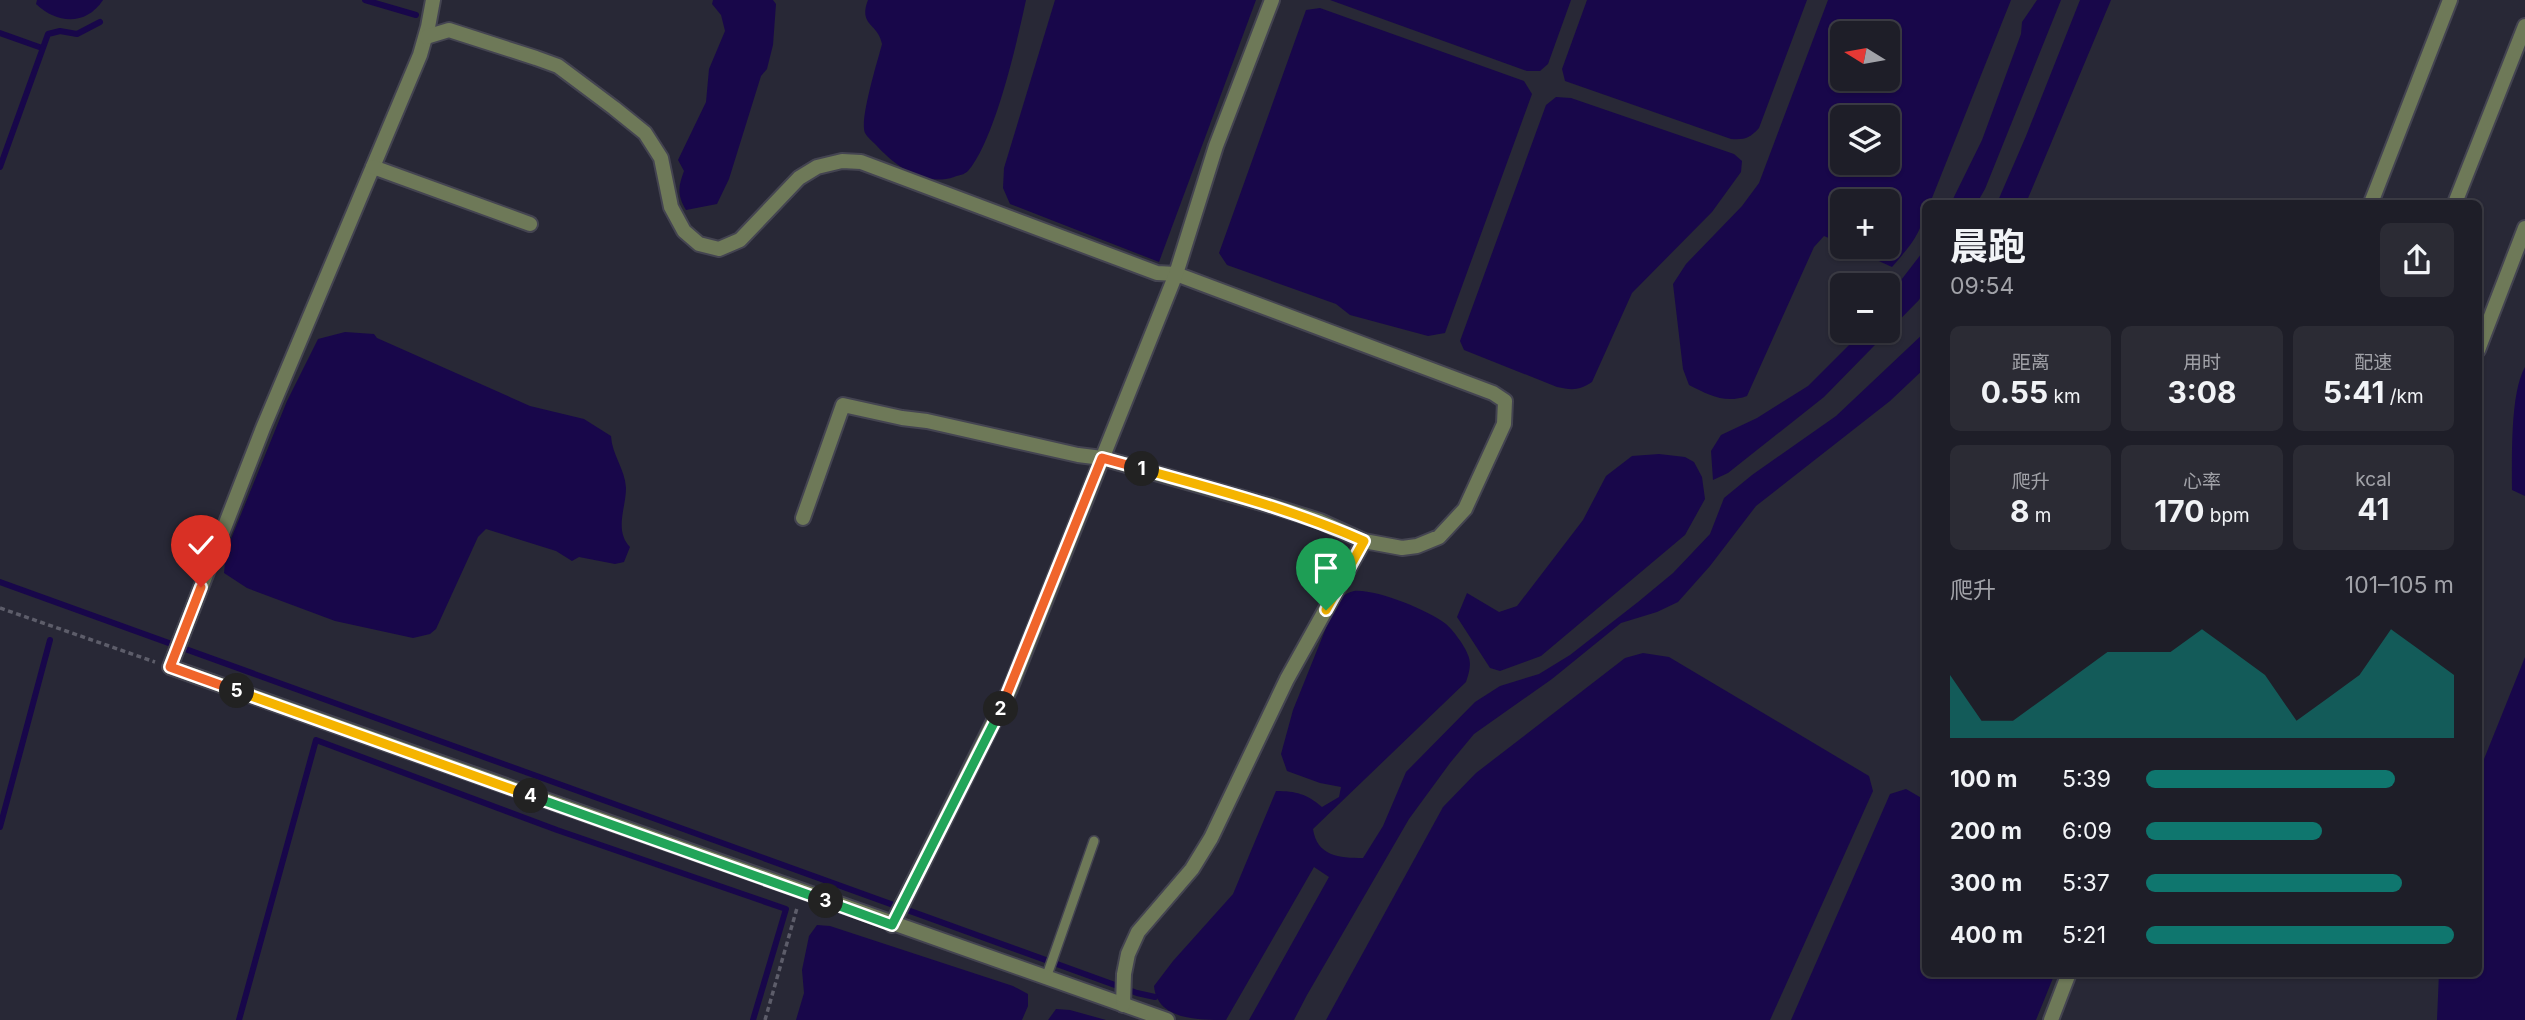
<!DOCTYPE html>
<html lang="zh">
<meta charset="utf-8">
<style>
:root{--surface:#1e1e28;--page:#2b2b34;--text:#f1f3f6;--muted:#a1a2a8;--line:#3c3c45;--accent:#0f766e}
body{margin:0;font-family:Inter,"Noto Sans SC",sans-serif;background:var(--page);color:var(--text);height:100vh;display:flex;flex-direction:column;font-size:26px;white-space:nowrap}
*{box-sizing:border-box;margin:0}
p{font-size:23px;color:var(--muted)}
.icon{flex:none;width:38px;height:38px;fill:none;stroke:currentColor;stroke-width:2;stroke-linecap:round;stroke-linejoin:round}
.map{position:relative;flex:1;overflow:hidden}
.drawer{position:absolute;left:1922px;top:200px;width:560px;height:777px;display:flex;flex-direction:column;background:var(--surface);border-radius:10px;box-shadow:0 2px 5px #0004,0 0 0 2px var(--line)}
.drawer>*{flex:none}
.needle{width:46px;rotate:281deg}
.buttons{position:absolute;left:1830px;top:21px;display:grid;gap:14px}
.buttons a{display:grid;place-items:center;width:70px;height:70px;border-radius:10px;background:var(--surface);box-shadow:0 2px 5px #0004,0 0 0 2px var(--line);font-size:35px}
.pin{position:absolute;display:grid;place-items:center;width:60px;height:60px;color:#fff;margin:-72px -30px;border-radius:50% 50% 50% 0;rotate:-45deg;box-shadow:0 0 7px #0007}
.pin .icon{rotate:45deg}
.km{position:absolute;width:35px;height:35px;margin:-18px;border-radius:50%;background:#222;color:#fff;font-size:19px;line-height:35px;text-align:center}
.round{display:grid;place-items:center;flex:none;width:74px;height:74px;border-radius:10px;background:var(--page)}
.overview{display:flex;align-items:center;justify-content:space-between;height:119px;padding:0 28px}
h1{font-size:38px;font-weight:700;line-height:52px}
.figures{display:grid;grid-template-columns:repeat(3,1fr);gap:10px;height:119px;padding:7px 28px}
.figures div{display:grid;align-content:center;border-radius:10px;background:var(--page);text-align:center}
.figures b{font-size:30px;font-weight:700}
.figures small{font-size:19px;font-weight:400}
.figures p{font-size:19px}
.chart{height:196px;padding:14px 28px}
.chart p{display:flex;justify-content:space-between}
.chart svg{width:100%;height:126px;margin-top:7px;fill:var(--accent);opacity:.7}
ul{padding:0 28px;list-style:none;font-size:23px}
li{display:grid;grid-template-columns:112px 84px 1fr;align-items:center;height:52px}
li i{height:18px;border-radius:9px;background:var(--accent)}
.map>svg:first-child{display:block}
.water{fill:#18074a;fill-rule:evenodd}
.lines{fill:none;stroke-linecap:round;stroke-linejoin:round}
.stream{stroke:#18074a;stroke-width:6}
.lane-casing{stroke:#444451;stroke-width:12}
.street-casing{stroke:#444451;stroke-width:18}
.path{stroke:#5d5d6a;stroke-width:3.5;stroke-dasharray:5 3.5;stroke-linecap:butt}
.lane{stroke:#6e7958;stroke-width:9}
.street{stroke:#6e7958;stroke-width:14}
.split-1-casing{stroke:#fff;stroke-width:14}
.split-2-casing{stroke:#fff;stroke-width:14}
.split-3-casing{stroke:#fff;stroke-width:14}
.split-4-casing{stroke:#fff;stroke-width:14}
.split-5-casing{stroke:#fff;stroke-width:14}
.split-6-casing{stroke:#fff;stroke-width:14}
.split-1{stroke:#f5b400;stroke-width:9}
.split-2{stroke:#f0652b;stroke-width:9}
.split-3{stroke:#22a559;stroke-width:9}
.split-4{stroke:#22a559;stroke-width:9}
.split-5{stroke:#f5b400;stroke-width:9}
.split-6{stroke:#f0652b;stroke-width:9}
</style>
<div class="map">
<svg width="2525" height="1020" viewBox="0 0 2525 1020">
<rect width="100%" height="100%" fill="#282836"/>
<g class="water">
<path d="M37,0H103C86,26 57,24 36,4Z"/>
<path d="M713,0H773L776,4L773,45L767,69L761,76L729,179L717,204L686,210C677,195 678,187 684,171L678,160L706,102L709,69L725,31L721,15L712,4Z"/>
<path d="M868,0H1026C1017,42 995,140 968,171C964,175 959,175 954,177C924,187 895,166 876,145C872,141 867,137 865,133C859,120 878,60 882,44C878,23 858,26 868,0Z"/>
<polygon points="1055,0 1256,0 1159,262 1010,204 1003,188 1004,168"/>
<polygon points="1330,0 1571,0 1548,64 1540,71 1527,71"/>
<path d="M1587,0H1807L1759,128C1750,138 1745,140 1731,139L1565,81L1562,69Z"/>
<path d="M1828,0H2011L1930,203H1925C1925,231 1909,247 1892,267L1848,247H1888V201H1843V244L1824,236L1814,247L1747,396C1725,404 1709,395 1689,385L1683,369L1673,284L1686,264L1742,206L1759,183ZM1843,33H1888V79H1843ZM1843,117H1888V163H1843Z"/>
<polygon points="2037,0 2061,0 1985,189 1977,203 1951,203 1982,140 2021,34 2022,22"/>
<polygon points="2080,0 2111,0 2026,203 1997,203 2026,136"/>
<polygon points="1320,8 1524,81 1532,94 1445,333 1428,336 1350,315 1336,304 1227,265 1219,253 1306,10"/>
<path d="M1556,97L1571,98L1734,154L1742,161L1741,172L1712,212L1632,293L1592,382C1579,391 1571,390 1557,387L1464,350L1460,341L1546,105Z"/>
<polygon points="1925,249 1925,289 1919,300 1824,397 1728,473 1713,480 1711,451 1721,435 1757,418 1808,386 1863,331 1888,331 1888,297"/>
<path d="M345,332L374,334L377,338L530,406L584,419L611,436C612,455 625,469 626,488C626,508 614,530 630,547L624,562L615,564L579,557L572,561L556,551L486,529L478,537L436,629L430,634L413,638L335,621L247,588L224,573L226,551L287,401L318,339Z"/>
<path d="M1925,332V368L1890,401L1756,506L1710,566L1678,602L1657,612L1621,623L1552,679L1474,734L1450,763L1409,819L1307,995L1294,1020H1249L1329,877L1314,867L1226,1020C1198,1020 1157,1020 1154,986L1173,961L1233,894L1276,791C1296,791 1307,794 1322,807L1339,797L1341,787L1320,783L1287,771L1281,754L1293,710L1334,608C1339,599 1344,593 1354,591C1377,589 1427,610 1446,624C1453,630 1465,646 1468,655C1472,664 1469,673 1466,682L1313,829C1317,856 1339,858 1363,858L1383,826L1406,772L1475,702L1500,686L1539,674L1570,655L1638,602L1673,573L1710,534L1724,498L1752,475L1836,416Z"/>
<path d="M2525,367V496L2512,490C2512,458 2510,393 2525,367Z"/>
<polygon points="1659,454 1685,457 1694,462 1702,477 1705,499 1685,535 1541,656 1500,671 1490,668 1457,617 1467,593 1499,612 1517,606 1583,520 1606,476 1632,456"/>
<polygon points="1643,653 1669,657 1869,776 1873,791 1770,1020 1326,1020 1443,807 1476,773 1625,658"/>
<polygon points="2525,657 2525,1020 2437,1020 2439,973 2478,973 2478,774"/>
<polygon points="1906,789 1925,800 1925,973 2055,973 2036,1020 1791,1020 1890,794"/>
<polygon points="817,925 830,926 1013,986 1028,994 1028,1006 1022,1020 796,1020 804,993 802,970 809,936"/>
<polygon points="1056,1009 1070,1010 1106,1020 1048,1020"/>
</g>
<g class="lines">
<g class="stream">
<polyline points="365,0 416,15"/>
<polyline points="0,33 42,48"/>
<polyline points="0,167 48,34 60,31 77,34 100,22"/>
<polyline points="0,582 1137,993 1155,997"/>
<polyline points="0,827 50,640"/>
<polyline points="239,1020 316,740 557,830 786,909 753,1020"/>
</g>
<defs>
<polyline id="lane" points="1046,978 1094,841"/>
<g id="street">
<polyline points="433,0 428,27 420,55 263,428 170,667 1167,1020"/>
<polyline points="426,37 449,30 536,58 558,66 614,108 645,133 661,158 671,207 684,231 699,244 719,249 740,240 799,178 817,167 842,161 861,162 1157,273 1176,274 1493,393 1505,401 1504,424 1465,509 1439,537 1417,546 1402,548 1364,541 1320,521 1272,506 1102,458 1078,455 927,421 902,418 843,405 803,518"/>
<polyline points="373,167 530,224"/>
<polyline points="2371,203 2450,0"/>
<polyline points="2455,203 2525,26"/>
<polyline points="2478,350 2525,228"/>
<polyline points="892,925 1010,689 1176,274 1216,146 1272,0"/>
<polyline points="1123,1005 1124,974 1128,954 1138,932 1192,869 1211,838 1287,679 1364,541"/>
<polyline points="2051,1020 2069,973"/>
</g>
</defs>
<use href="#lane" class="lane-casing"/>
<use href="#street" class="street-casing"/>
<g class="path">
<polyline points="0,608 155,662"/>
<polyline points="765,1020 797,908"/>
</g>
<use href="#lane" class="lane"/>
<use href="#street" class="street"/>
</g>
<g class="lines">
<defs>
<path id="split-1" d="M1142,469C1217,490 1292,509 1364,541L1326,610"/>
<polyline id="split-2" points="1001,709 1102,458 1142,469"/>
<polyline id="split-3" points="826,901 892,925 1001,709"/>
<polyline id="split-4" points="531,796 826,901"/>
<polyline id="split-5" points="237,691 531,796"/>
<polyline id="split-6" points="201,587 170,667 237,691"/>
</defs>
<use href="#split-1" class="split-1-casing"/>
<use href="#split-2" class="split-2-casing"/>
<use href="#split-3" class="split-3-casing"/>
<use href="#split-4" class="split-4-casing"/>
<use href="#split-5" class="split-5-casing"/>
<use href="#split-6" class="split-6-casing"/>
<use href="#split-1" class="split-1"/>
<use href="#split-2" class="split-2"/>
<use href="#split-3" class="split-3"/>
<use href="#split-4" class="split-4"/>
<use href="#split-5" class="split-5"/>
<use href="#split-6" class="split-6"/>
</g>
</svg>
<div class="buttons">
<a><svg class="needle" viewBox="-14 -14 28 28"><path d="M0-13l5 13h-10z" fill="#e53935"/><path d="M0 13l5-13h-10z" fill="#a1a2a8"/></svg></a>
<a><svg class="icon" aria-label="layers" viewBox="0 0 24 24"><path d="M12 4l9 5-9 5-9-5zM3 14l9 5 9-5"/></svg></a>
<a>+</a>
<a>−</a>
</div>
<div class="pin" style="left:1326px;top:610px;background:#1e9e55"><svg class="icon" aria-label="arrive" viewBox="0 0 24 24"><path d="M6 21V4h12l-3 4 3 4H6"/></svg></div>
<div class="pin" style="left:201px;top:587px;background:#d93025"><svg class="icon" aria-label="check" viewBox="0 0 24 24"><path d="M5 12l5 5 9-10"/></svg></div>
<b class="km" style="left:1142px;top:469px">1</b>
<b class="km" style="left:1001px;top:709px">2</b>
<b class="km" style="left:826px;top:901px">3</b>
<b class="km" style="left:531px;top:796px">4</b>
<b class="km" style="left:237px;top:691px">5</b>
<section class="drawer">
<div class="overview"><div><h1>晨跑</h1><p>09:54</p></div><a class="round"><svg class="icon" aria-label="share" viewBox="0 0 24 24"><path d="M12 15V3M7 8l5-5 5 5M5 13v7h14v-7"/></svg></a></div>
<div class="figures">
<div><p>距离</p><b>0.55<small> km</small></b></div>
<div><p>用时</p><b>3:08</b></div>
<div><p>配速</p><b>5:41<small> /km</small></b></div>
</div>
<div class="figures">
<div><p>爬升</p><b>8<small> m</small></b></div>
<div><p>心率</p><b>170<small> bpm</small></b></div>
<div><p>kcal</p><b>41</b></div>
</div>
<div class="chart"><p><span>爬升</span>101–105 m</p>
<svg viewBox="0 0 160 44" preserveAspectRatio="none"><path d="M0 44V22L10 38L20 38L30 30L40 22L50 14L60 14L70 14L80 6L90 14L100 22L110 38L120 30L130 22L140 6L150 14L160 22V44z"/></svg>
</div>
<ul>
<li><b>100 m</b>5:39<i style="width:81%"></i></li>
<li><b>200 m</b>6:09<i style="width:57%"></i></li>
<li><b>300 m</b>5:37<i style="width:83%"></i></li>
<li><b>400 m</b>5:21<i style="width:100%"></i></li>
</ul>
</section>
</div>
